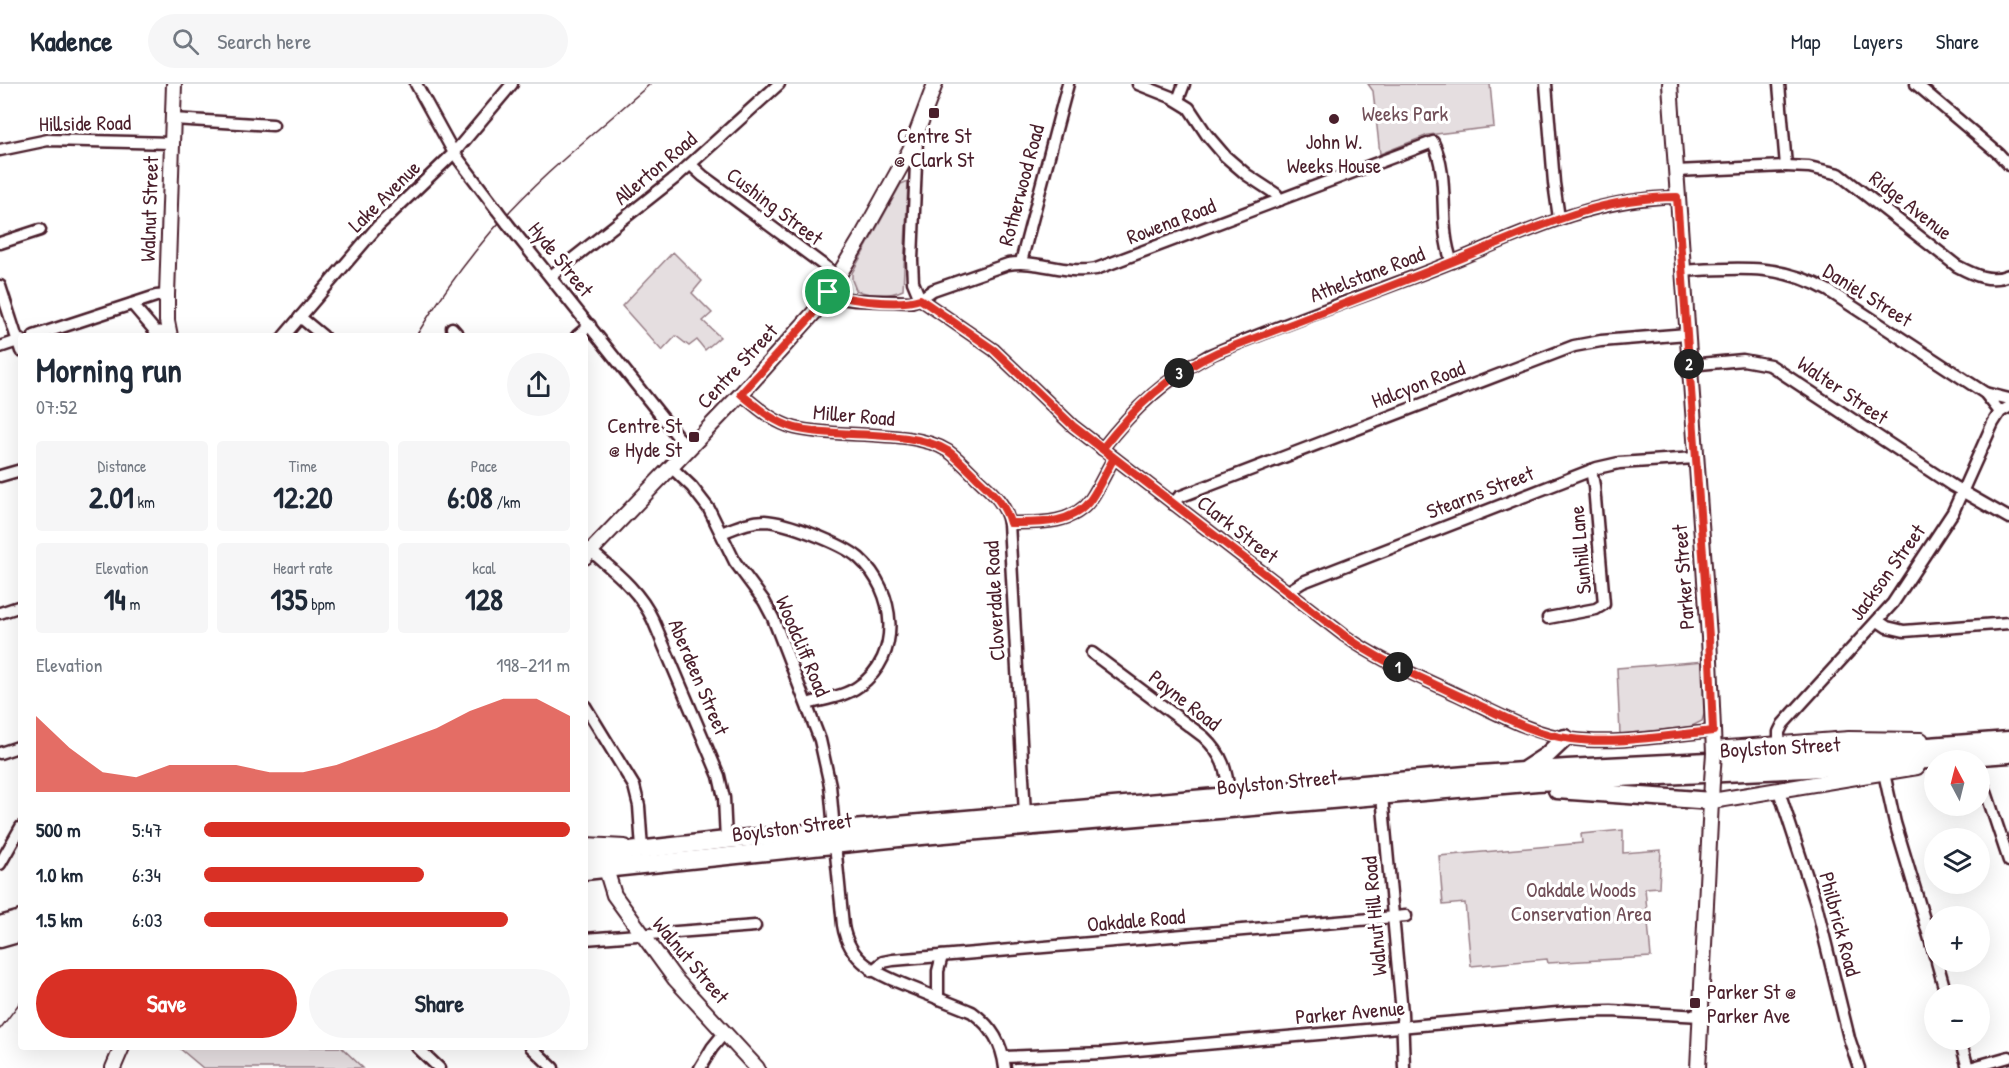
<!DOCTYPE html>
<meta charset="utf-8">
<style>
:root{--surface:#fff;--page:#f6f6f7;--text:#1f2937;--muted:#747a83;--line:#e0e1e3;--accent:#d93025}
body{margin:0;font-family:"Patrick Hand",sans-serif;background:var(--page);color:var(--text);height:100vh;display:flex;flex-direction:column;font-size:22px;white-space:nowrap}
*{box-sizing:border-box;margin:0}
p{font-size:20px;color:var(--muted)}
.icon{flex:none;width:33px;height:33px;fill:none;stroke:currentColor;stroke-width:2;stroke-linecap:round;stroke-linejoin:round}
.map{position:relative;flex:1;overflow:hidden}
.drawer{position:absolute;left:18px;top:249px;width:570px;height:717px;display:flex;flex-direction:column;background:var(--surface);border-radius:6px;box-shadow:0 6px 24px #0002}
.drawer>*{flex:none}
.needle{width:39px;rotate:353deg}
.buttons{position:absolute;left:1924px;top:666px;display:grid;gap:12px}
.buttons a{display:grid;place-items:center;width:66px;height:66px;border-radius:50%;background:var(--surface);box-shadow:0 6px 24px #0002;font-size:30px}
.pin{position:absolute;display:grid;place-items:center;width:51px;height:51px;color:#fff;margin:-26px;border:3px solid #fff;border-radius:50%;box-shadow:0 2px 6px #0007}
.km{position:absolute;width:30px;height:30px;margin:-15px;border-radius:50%;background:#222;color:#fff;font-size:16px;line-height:30px;text-align:center}
.round{display:grid;place-items:center;flex:none;width:63px;height:63px;border-radius:32px;background:var(--page)}
.overview{display:flex;align-items:center;justify-content:space-between;height:102px;padding:0 18px}
h1{font-size:33px;font-weight:800;line-height:45px}
.figures{display:grid;grid-template-columns:repeat(3,1fr);gap:9px;height:102px;padding:6px 18px}
.figures div{display:grid;align-content:center;border-radius:6px;background:var(--page);text-align:center}
.figures b{font-size:30px;font-weight:800}
.figures small{font-size:16px;font-weight:400}
.figures p{font-size:16px}
.chart{height:168px;padding:12px 18px}
.chart p{display:flex;justify-content:space-between}
.chart svg{width:100%;height:108px;margin-top:6px;fill:var(--accent);opacity:.7}
.button{display:flex;gap:12px;margin-top:auto;padding:12px 18px}
.button a{flex:1;height:69px;border-radius:36px;background:var(--accent);color:#fff;font-size:24px;font-weight:800;line-height:69px;text-align:center}
.button a+a{background:var(--page);color:var(--text)}
ul{padding:0 18px;list-style:none;font-size:20px}
li{display:grid;grid-template-columns:96px 72px 1fr;align-items:center;height:45px}
li i{height:15px;border-radius:8px;background:var(--accent)}
header{display:flex;align-items:center;gap:36px;box-sizing:border-box;height:84px;padding:0 30px;background:var(--surface);border-bottom:2px solid var(--line)}
header strong{font-size:28px}
nav{display:flex;gap:33px;margin-inline-start:auto;font-size:21px}
.search{width:420px;height:54px;background:var(--page);display:flex;align-items:center;gap:15px;box-sizing:border-box;padding:0 21px;border-radius:33px;color:var(--muted);font-size:22px}
.map>svg:first-child{display:block}
.green{fill:#e5dee0;stroke:#987e86;stroke-width:1.5}
.lines{fill:none;stroke-linecap:round;stroke-linejoin:round}
.minor-casing{stroke:#4a1f2b;stroke-width:15}
.major-casing{stroke:#4a1f2b;stroke-width:18}
.highway-casing{stroke:#4a1f2b;stroke-width:21}
.minor{stroke:#fff;stroke-width:10}
.major{stroke:#fff;stroke-width:14}
.highway{stroke:#fff;stroke-width:16}
.tram{stroke:#4a1f2b;stroke-width:1.5}
.minor-bridge-casing{stroke:#4a1f2b;stroke-width:15;stroke-linecap:butt}
.major-bridge-casing{stroke:#4a1f2b;stroke-width:18;stroke-linecap:butt}
.minor-bridge{stroke:#fff;stroke-width:10}
.major-bridge{stroke:#fff;stroke-width:14}
.route-casing{stroke:#fff;stroke-width:12}
.route{stroke:#d93025;stroke-width:8}
.poi-dot{fill:#4a1f2b;stroke:#fff;stroke-width:2}
.labels{text-anchor:middle;dominant-baseline:central;stroke-width:6;stroke-linejoin:round;paint-order:stroke}
.park-label{font-size:21px;fill:#714f58;stroke:#fff}
.street-label{font-size:21px;fill:#4a1f2b;stroke:#fff}
.poi-label{font-size:21px;fill:#4a1f2b;stroke:#fff}
</style>
<header>
<strong>Kadence</strong>
<div class="search"><svg class="icon" aria-label="search" viewBox="0 0 24 24"><circle cx="10" cy="10" r="6"/><path d="M15 15l6 6"/></svg>Search here</div>
<nav><a>Map</a><a>Layers</a><a>Share</a></nav>
</header>
<div class="map">
<svg width="2009" height="984" viewBox="0 0 2009 984">
<rect width="100%" height="100%" fill="#fff"/>
<filter id="ink" filterUnits="userSpaceOnUse"><feTurbulence type="fractalNoise" baseFrequency=".0167" numOctaves="2"/><feDisplacementMap in="SourceGraphic" scale="12" xChannelSelector="R" yChannelSelector="G"/><feConvolveMatrix kernelMatrix="1 2 1 2 8 2 1 2 1" color-interpolation-filters="sRGB"/></filter>
<g filter="url(#ink)">
<g class="green">
<polygon points="1368,0 1490,0 1494,43 1428,51 1380,70 1373,7"/>
<path d="M908,97L903,206C889,213 870,212 856,206L852,196V189L901,100Z"/>
<polygon points="673,168 702,197 692,209 712,229 703,237 720,253 705,266 697,256 689,262 676,252 662,267 622,222"/>
<polygon points="1705,577 1705,627 1702,637 1690,643 1620,650 1617,584"/>
<polygon points="1623,746 1623,769 1661,766 1659,803 1645,804 1651,873 1548,879 1547,875 1471,882 1465,819 1443,821 1439,772 1582,759 1581,750"/>
<polygon points="178,963 341,963 363,984 203,984"/>
</g>
<g class="lines">
<defs>
<g id="minor">
<polyline points="416,0 454,69 497,126"/>
<polyline points="1138,0 1171,13 1189,24 1207,51 1225,72 1247,91 1276,110 1280,116"/>
<polyline points="1546,0 1554,99 1559,134"/>
<polyline points="1916,0 1999,70 2009,81"/>
<polyline points="1178,16 1184,0"/>
<polyline points="173,35 273,41"/>
<path d="M917,55L912,176L913,198L920,215L994,266L1073,342L1345,552C1380,577 1420,593 1458,611C1494,628 1532,650 1572,655C1617,661 1668,651 1713,647"/>
<polyline points="0,66 48,56 172,59"/>
<polyline points="691,81 703,92 838,192"/>
<path d="M1786,82L1809,83L1839,90L1957,182C1974,191 1990,199 2009,191"/>
<polyline points="1676,87 1786,82 1779,0"/>
<polyline points="507,139 678,353 690,364"/>
<polyline points="0,159 40,146"/>
<polyline points="1021,178 1068,0"/>
<path d="M1682,187C1736,184 1781,179 1829,207L1985,309L2000,328"/>
<polyline points="551,192 675,94 779,0"/>
<polyline points="0,202 21,267"/>
<path d="M828,208L840,214L855,216L911,218L920,215L933,206L1008,180C1038,175 1064,191 1096,185L1433,58C1451,95 1437,140 1452,178"/>
<polyline points="132,220 155,247 169,249"/>
<polyline points="300,233 323,252"/>
<polyline points="452,244 459,252"/>
<polyline points="34,252 156,212 167,211"/>
<polyline points="284,252 378,142 454,69 512,0"/>
<polyline points="577,252 590,241"/>
<polyline points="0,263 21,256"/>
<polyline points="1689,281 1743,276 1770,281 1953,402 2009,434"/>
<polyline points="1985,309 2009,315"/>
<path d="M741,310C758,324 773,338 795,344C838,355 912,344 948,367C959,375 969,386 978,395C992,408 1006,420 1009,439L1025,730"/>
<path d="M1102,365C1132,326 1165,295 1208,272C1282,240 1359,214 1434,185C1516,153 1587,114 1678,113"/>
<polyline points="671,383 692,403 709,425 735,478 764,517 773,534 820,656 830,701 834,746"/>
<polyline points="0,392 21,386"/>
<polyline points="1173,420 1179,413 1187,410 1574,262 1601,257 1687,250"/>
<path d="M1009,439C1038,439 1073,441 1091,415C1100,402 1106,387 1114,374"/>
<path d="M721,449C735,444 749,437 765,437C786,438 843,460 859,474C896,507 903,572 859,602C844,613 824,615 807,620"/>
<path d="M591,467C615,488 639,506 653,536L719,692L724,714L726,756"/>
<polyline points="1287,508 1303,498 1597,384 1619,379 1695,374"/>
<polyline points="0,529 21,522"/>
<polyline points="1548,534 1596,525 1604,520 1594,402 1591,386"/>
<polyline points="1878,537 1887,543 1904,547 2009,539"/>
<path d="M1092,569L1204,653C1224,672 1226,686 1230,712"/>
<polyline points="585,622 634,702 639,722 642,765"/>
<polyline points="1779,661 1779,648 1783,640 1893,519 1953,428 1993,339 2000,328 2009,323"/>
<polyline points="0,669 21,662"/>
<polyline points="1884,689 1895,739 1935,872"/>
<polyline points="1980,690 2009,777"/>
<polyline points="1779,707 1816,820 1849,954 1859,984"/>
<polyline points="1382,712 1402,929 1404,984"/>
<path d="M835,760L843,841C849,881 883,892 915,905C934,913 953,920 972,928C992,943 1002,959 1005,984"/>
<polyline points="0,780 21,743"/>
<polyline points="585,855 755,842"/>
<polyline points="1937,878 1946,910"/>
<polyline points="872,887 883,878 893,876 1406,832"/>
<polyline points="938,915 938,887 942,872"/>
<polyline points="1960,956 1968,984"/>
<polyline points="417,963 439,984"/>
<polyline points="531,963 553,984"/>
<polyline points="1004,973 1103,969 1569,928 1611,927 1701,932"/>
<polyline points="700,984 712,964 725,948"/>
<polyline points="1970,984 2009,973"/>
</g>
<g id="major">
<polyline points="1670,0 1709,553 1714,669"/>
<polyline points="170,252 167,237 167,211 174,0"/>
<polyline points="585,473 741,310 820,222 860,156 911,64 935,0"/>
<polyline points="1714,665 1849,655 1921,656"/>
<polyline points="1712,717 1917,683"/>
<polyline points="585,761 625,763"/>
<polyline points="606,785 614,811 675,895 757,984"/>
<polyline points="113,984 122,963"/>
<polyline points="1698,984 1712,697"/>
</g>
<g id="highway">
<polyline points="1526,685 1546,672 1565,654"/>
<polyline points="1557,706 1712,717"/>
<polyline points="585,772 726,756 1466,691 1567,684 1769,674 2009,656"/>
<polyline points="585,787 899,754 1537,698 1806,685 2009,670"/>
<polyline points="0,841 21,835"/>
<polyline points="0,855 21,849"/>
</g>
</defs>
<use href="#minor" class="minor-casing"/>
<use href="#major" class="major-casing"/>
<use href="#highway" class="highway-casing"/>
<use href="#minor" class="minor"/>
<use href="#major" class="major"/>
<use href="#highway" class="highway"/>
<g class="tram">
<path d="M416,252C438,216 464,180 491,148C538,93 596,48 650,0"/>
<polyline points="0,945 21,917"/>
</g>
<defs>
<polyline id="minor-bridge" points="497,126 507,139"/>
<polyline id="major-bridge" points="1712,697 1714,669"/>
</defs>
<use href="#minor-bridge" class="minor-bridge-casing"/>
<use href="#major-bridge" class="major-bridge-casing"/>
<use href="#minor-bridge" class="minor-bridge"/>
<use href="#major-bridge" class="major-bridge"/>
</g>
</g>
<g class="lines" filter="url(#ink)">
<defs>
<path id="route" d="M828,208C846,217 902,222 920,215L994,266L1073,342L1345,552C1381,578 1422,594 1462,613C1497,629 1533,651 1572,655C1617,661 1668,651 1713,647L1709,553L1677,113C1594,113 1527,148 1452,178C1374,209 1296,238 1218,268C1169,290 1135,323 1102,365L1114,374C1106,387 1100,402 1091,415C1073,441 1038,439 1010,439C1005,420 992,408 978,395C969,386 959,375 948,367C912,344 838,355 795,344C773,338 758,324 741,310L809,235L828,208"/>
</defs>
<use href="#route" class="route-casing"/>
<use href="#route" class="route"/>
</g>
<g class="poi-dot">
<rect x="928" y="23" width="12" height="12" rx="3"/>
<circle cx="1334" cy="35" r="6"/>
<rect x="688" y="347" width="12" height="12" rx="3"/>
<rect x="1689" y="913" width="12" height="12" rx="3"/>
</g>
<g class="labels">
<g class="park-label">
<text x="1405" y="29">Weeks Park</text>
<text x="1581" y="805">Oakdale Woods<tspan x="1581" dy="24">Conservation Area</tspan></text>
</g>
<g class="street-label">
<text transform="translate(85 39) rotate(-1)">Hillside Road</text>
<text transform="translate(655 84) rotate(-40)">Allerton Road</text>
<text transform="translate(1021 101) rotate(-75)">Rotherwood Road</text>
<text transform="translate(384 112) rotate(-45)">Lake Avenue</text>
<text transform="translate(1911 121) rotate(38)">Ridge Avenue</text>
<text transform="translate(775 122) rotate(37)">Cushing Street</text>
<text transform="translate(149 125) rotate(-88)">Walnut Street</text>
<text transform="translate(1171 137) rotate(-21)">Rowena Road</text>
<text transform="translate(561 175) rotate(51)">Hyde Street</text>
<text transform="translate(1367 190) rotate(-21)">Athelstane Road</text>
<text transform="translate(1868 211) rotate(32)">Daniel Street</text>
<text transform="translate(737 282) rotate(-47)">Centre Street</text>
<text transform="translate(1418 300) rotate(-21)">Halcyon Road</text>
<text transform="translate(1843 306) rotate(34)">Walter Street</text>
<text transform="translate(854 331) rotate(5)">Miller Road</text>
<text transform="translate(1480 408) rotate(-21)">Stearns Street</text>
<text transform="translate(1238 445) rotate(38)">Clark Street</text>
<text transform="translate(1580 466) rotate(-95)">Sunhill Lane</text>
<text transform="translate(1887 488) rotate(-54)">Jackson Street</text>
<text transform="translate(1683 493) rotate(-94)">Parker Street</text>
<text transform="translate(994 517) rotate(-93)">Cloverdale Road</text>
<text transform="translate(803 562) rotate(67)">Woodcliff Road</text>
<text transform="translate(699 593) rotate(67)">Aberdeen Street</text>
<text transform="translate(1185 616) rotate(38)">Payne Road</text>
<text transform="translate(1780 663) rotate(-3)">Boylston Street</text>
<text transform="translate(1277 698) rotate(-5)">Boylston Street</text>
<text transform="translate(792 743) rotate(-7)">Boylston Street</text>
<text transform="translate(1374 832) rotate(-95)">Walnut Hill Road</text>
<text transform="translate(1136 836) rotate(-5)">Oakdale Road</text>
<text transform="translate(1840 840) rotate(75)">Philbrick Road</text>
<text transform="translate(691 876) rotate(50)">Walnut Street</text>
<text transform="translate(1350 928) rotate(-5)">Parker Avenue</text>
</g>
<g class="poi-label">
<text x="934" y="51">Centre St<tspan x="934" dy="24">@ Clark St</tspan></text>
<text x="1334" y="57">John W.<tspan x="1334" dy="24">Weeks House</tspan></text>
<text x="682" y="341" text-anchor="end">Centre St<tspan x="682" dy="24">@ Hyde St</tspan></text>
<text x="1707" y="907" text-anchor="start">Parker St @<tspan x="1707" dy="24">Parker Ave</tspan></text>
</g>
</g>
</svg>
<div class="buttons">
<a><svg class="needle" viewBox="-14 -14 28 28"><path d="M0-13l5 13h-10z" fill="#e53935"/><path d="M0 13l5-13h-10z" fill="#747a83"/></svg></a>
<a><svg class="icon" aria-label="layers" viewBox="0 0 24 24"><path d="M12 4l9 5-9 5-9-5zM3 14l9 5 9-5"/></svg></a>
<a>+</a>
<a>−</a>
</div>
<div class="pin" style="left:828px;top:208px;background:#1e9e55"><svg class="icon" aria-label="arrive" viewBox="0 0 24 24"><path d="M6 21V4h12l-3 4 3 4H6"/></svg></div>
<b class="km" style="left:1398px;top:583px">1</b>
<b class="km" style="left:1689px;top:280px">2</b>
<b class="km" style="left:1179px;top:289px">3</b>
<section class="drawer">
<div class="overview"><div><h1>Morning run</h1><p>07:52</p></div><a class="round"><svg class="icon" aria-label="share" viewBox="0 0 24 24"><path d="M12 15V3M7 8l5-5 5 5M5 13v7h14v-7"/></svg></a></div>
<div class="figures">
<div><p>Distance</p><b>2.01<small> km</small></b></div>
<div><p>Time</p><b>12:20</b></div>
<div><p>Pace</p><b>6:08<small> /km</small></b></div>
</div>
<div class="figures">
<div><p>Elevation</p><b>14<small> m</small></b></div>
<div><p>Heart rate</p><b>135<small> bpm</small></b></div>
<div><p>kcal</p><b>128</b></div>
</div>
<div class="chart"><p><span>Elevation</span>198–211 m</p>
<svg viewBox="0 0 160 44" preserveAspectRatio="none"><path d="M0 44V13L10 26L20 36L30 38L40 33L50 33L60 33L70 36L80 36L90 33L100 28L110 23L120 18L130 11L140 6L150 6L160 13V44z"/></svg>
</div>
<ul>
<li><b>500 m</b>5:47<i style="width:100%"></i></li>
<li><b>1.0 km</b>6:34<i style="width:60%"></i></li>
<li><b>1.5 km</b>6:03<i style="width:83%"></i></li>
</ul>
<div class="button"><a>Save</a><a>Share</a></div>
</section>
</div>
